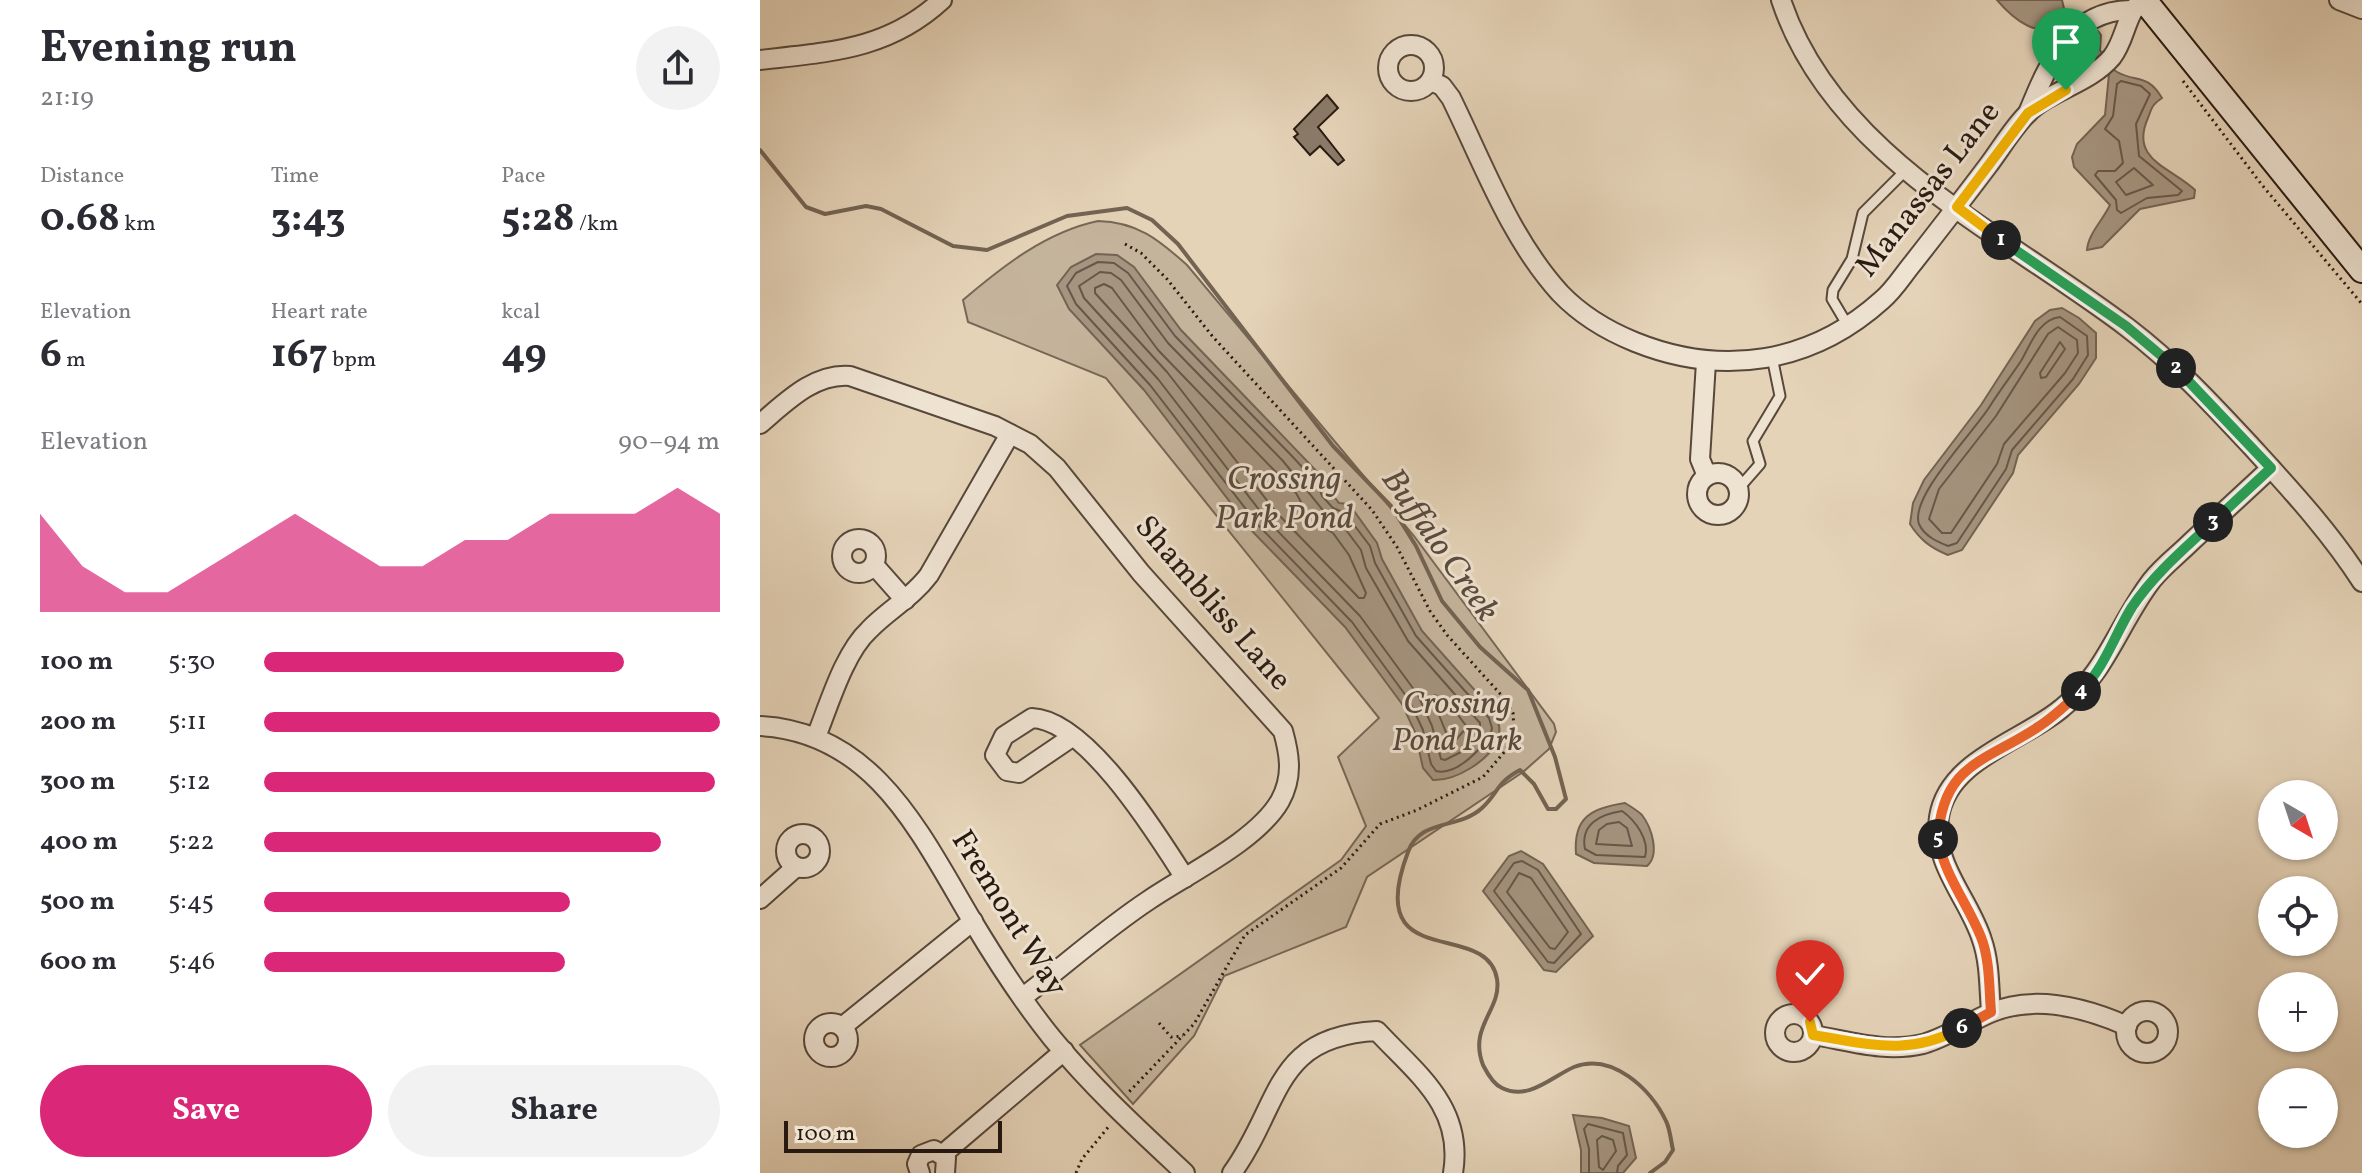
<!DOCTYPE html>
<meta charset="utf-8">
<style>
:root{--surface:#fff;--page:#f2f2f3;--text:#2b2b33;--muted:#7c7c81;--accent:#db2777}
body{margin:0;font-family:Vollkorn,serif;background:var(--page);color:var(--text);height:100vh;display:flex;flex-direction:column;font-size:30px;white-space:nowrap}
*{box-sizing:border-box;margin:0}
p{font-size:26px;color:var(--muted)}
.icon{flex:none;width:44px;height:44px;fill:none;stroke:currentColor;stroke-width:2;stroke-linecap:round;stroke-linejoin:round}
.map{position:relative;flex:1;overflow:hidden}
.sheet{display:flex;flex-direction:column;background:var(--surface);width:760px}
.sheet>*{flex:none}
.needle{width:52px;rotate:141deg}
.fabs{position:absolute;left:1498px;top:780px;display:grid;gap:16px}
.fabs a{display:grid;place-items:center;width:80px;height:80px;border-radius:50%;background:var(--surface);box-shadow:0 2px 6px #0004;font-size:40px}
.scale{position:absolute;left:24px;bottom:20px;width:218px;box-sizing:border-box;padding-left:8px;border:4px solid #281a11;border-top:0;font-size:22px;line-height:28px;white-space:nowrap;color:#281a11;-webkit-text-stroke:6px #eee2d1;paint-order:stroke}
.pin{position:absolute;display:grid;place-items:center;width:68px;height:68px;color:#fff;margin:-82px -34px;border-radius:50% 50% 50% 0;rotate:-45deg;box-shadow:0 0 8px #0007}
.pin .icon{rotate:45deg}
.km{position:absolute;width:40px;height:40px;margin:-20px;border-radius:50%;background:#222;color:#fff;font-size:22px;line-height:40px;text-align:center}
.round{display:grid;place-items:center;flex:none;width:84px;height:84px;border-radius:42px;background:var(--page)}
.headline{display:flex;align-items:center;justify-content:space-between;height:136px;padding:0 40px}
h1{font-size:44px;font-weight:700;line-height:60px}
.figures{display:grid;grid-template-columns:repeat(3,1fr);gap:12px;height:136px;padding:8px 40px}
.figures div{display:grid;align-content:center}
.figures b{font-size:40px;font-weight:700}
.figures small{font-size:22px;font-weight:400}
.figures p{font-size:22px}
.chart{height:224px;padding:16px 40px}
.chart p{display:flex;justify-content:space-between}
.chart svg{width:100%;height:144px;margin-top:8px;fill:var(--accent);opacity:.7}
.action{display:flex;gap:16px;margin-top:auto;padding:16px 40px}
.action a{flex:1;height:92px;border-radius:48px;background:var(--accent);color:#fff;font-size:32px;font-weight:700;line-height:92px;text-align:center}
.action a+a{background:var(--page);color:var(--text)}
ul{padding:0 40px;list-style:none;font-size:26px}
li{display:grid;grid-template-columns:128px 96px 1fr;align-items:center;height:60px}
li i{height:20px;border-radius:10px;background:var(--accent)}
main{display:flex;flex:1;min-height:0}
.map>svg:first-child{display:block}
.green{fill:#c5b49c;stroke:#766756;stroke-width:2}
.water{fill:#a5947f;stroke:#736353;stroke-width:2}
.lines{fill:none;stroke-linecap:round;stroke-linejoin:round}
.shore{stroke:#665748;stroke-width:2}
.stream{stroke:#736353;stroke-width:4}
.building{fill:#8a7a68;stroke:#281a11;stroke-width:2}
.lane-casing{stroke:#57483b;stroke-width:13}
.street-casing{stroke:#57483b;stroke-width:22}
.secondary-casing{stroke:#281a11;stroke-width:28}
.path{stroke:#281a11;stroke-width:3;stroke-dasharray:2 4;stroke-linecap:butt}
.lane{stroke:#eee2d1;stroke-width:9}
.street{stroke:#eee2d1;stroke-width:18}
.secondary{stroke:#eee2d1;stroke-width:24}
.split-1-casing{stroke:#fff;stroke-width:16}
.split-2-casing{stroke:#fff;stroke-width:16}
.split-3-casing{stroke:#fff;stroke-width:16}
.split-4-casing{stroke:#fff;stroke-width:16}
.split-5-casing{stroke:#fff;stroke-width:16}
.split-6-casing{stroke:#fff;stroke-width:16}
.split-7-casing{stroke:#fff;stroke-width:16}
.split-1{stroke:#f5b400;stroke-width:10}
.split-2{stroke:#22a559;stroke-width:10}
.split-3{stroke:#22a559;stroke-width:10}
.split-4{stroke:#22a559;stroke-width:10}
.split-5{stroke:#f0652b;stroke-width:10}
.split-6{stroke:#f0652b;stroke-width:10}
.split-7{stroke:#f5b400;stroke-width:10}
.labels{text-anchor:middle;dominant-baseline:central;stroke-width:6;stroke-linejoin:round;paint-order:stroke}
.street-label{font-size:32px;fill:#281a11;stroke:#eee2d1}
.park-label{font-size:32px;font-style:italic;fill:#57483b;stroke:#eee2d1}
.water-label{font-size:34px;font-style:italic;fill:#5a4b3d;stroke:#eee2d1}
</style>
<main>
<section class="sheet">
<div class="headline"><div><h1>Evening run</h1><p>21:19</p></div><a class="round"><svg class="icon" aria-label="share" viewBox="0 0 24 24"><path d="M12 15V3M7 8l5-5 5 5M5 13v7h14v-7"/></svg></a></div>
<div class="figures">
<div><p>Distance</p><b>0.68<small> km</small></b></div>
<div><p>Time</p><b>3:43</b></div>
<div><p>Pace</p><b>5:28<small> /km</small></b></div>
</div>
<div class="figures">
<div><p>Elevation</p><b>6<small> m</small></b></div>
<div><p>Heart rate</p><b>167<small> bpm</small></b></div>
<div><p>kcal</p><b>49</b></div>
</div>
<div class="chart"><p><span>Elevation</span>90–94 m</p>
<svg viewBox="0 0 160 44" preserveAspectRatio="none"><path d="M0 44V14L10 30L20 38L30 38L40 30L50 22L60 14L70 22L80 30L90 30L100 22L110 22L120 14L130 14L140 14L150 6L160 14V44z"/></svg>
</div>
<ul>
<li><b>100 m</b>5:30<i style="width:79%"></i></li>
<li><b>200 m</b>5:11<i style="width:100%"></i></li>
<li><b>300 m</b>5:12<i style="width:99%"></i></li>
<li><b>400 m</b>5:22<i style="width:87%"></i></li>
<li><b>500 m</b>5:45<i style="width:67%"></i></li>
<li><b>600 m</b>5:46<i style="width:66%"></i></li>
</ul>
<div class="action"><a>Save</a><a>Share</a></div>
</section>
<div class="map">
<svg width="1602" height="1173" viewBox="0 0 1602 1173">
<rect width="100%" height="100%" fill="#e5d3b8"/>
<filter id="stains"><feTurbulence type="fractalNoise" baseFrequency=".0025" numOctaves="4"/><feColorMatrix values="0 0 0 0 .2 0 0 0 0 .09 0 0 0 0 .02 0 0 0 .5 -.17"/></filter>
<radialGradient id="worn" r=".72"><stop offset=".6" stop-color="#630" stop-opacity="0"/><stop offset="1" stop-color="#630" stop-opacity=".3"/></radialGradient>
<path class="green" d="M338,221C377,222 398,239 427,265L654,536L794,724L796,732L789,749L763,772L607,877L586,927L464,976L434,1036L373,1104L320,1045L581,860L606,826L578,757L619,718L346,378L208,322L203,300C243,266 286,232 338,221Z"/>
<g class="water">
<path d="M1237,0H1302L1307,21L1323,37L1338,31L1341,35L1340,50C1344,57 1350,68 1357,72C1377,83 1387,73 1402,98C1392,105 1392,107 1388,118C1369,160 1411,167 1435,190L1434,198L1380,209L1342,247L1327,250C1328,234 1343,220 1350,205L1314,167L1312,157L1317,144L1345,115L1349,74L1334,57L1316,60L1314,51L1320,41L1305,28C1276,37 1255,21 1237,0Z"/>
<path d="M336,254L357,255L374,267L421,330L567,482L566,486L579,503L589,504L617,543L622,559L662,631L736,714C739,723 741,731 738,740C728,761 696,781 673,780L663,768L655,732L642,704L585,627L493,532L384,390L309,309L297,285L311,267Z"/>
<path d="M1302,308L1319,318L1336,333V358L1319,384L1258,455L1253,473L1202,550L1188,555C1171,548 1160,540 1150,524L1153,503L1164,480L1221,405L1275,321L1290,310Z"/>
<path d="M865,803C870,806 878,811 882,815C892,828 900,855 887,866L834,863L816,854C813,817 832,808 865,803Z"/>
<polygon points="761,851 783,864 833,936 796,972 784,970 723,891 749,856"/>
<polygon points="813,1115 842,1118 869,1126 876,1158 863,1173 821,1173 821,1150"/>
</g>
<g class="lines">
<g class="shore">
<polygon points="1361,81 1381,86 1390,94 1376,124 1379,156 1422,191 1418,195 1387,198 1361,213 1357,210 1356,200 1335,175 1338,171 1355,171 1363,163 1359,141 1345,129 1353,116 1357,84"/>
<polygon points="1374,168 1393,185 1366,195 1356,182"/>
<path d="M338,262L354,263L368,273L415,336L530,454L557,483L562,496L573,508L585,513L610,546L615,563L656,636L729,718L732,728L730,737C718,751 696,776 676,771L671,764L663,730L649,700L592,622L499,526L390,385L316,304L307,286L316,273Z"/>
<polygon points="340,272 351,273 361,280 408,343 523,461 566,514 580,522 601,550 606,568 648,641 720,723 720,733 705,750 685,760 681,759 672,726 658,695 600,616 507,520 398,379 324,298 319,286"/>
<polygon points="344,284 352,288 398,350 536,493 546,511 561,526 573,533 589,555 606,593 604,598 599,598 516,512 407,372 335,293 335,288"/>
<path d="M1300,317L1327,336L1328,355L1313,379L1252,450L1246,469L1197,543L1188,546C1178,542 1164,536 1159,524C1149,497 1215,431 1230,406C1240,390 1251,376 1261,361C1271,344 1278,320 1300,317Z"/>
<polygon points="1298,327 1317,340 1318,353 1305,373 1244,444 1237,464 1191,533 1182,533 1169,519 1179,489 1236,416 1288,334"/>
<polygon points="1300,342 1305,349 1286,377 1281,378 1280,373"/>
<polygon points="675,695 692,707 707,727 694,742 689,740 673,700"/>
<path d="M862,811C875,820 890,840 885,857L836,855L825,849C820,824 841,814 862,811Z"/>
<polygon points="859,822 867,828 872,846 836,844 839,830 847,824"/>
<polygon points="762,861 778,870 821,934 794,963 788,962 734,891 754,863"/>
<polygon points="759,873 771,878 808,932 795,949 790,948 747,892"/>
<polygon points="842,1136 853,1140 856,1151 843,1170 839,1167 837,1140"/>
<polyline points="829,1173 829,1149 824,1129 828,1124 863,1133 867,1155 858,1166 857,1173"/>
</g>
<path class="stream" d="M0,150L46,207L65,214L106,206L121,209L193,246L227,250L307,216L367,208L392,220L418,244L573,446L631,506L656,546L682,601L720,647L768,690L795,757L806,799L796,809H788L774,784L760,770C736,783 739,792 722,808C698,830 660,818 648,852C601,976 727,917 737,979C742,1010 708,1026 723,1065C727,1073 733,1084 742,1088C769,1101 791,1077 814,1067C852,1052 891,1089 906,1121C910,1129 911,1141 913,1150L905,1162L890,1173"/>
</g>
<polygon class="building" points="567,95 578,108 558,127 584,160 578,165 560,146 550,155 534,137 538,134 534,129"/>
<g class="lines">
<defs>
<g id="lane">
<polyline points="1088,326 1072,299 1073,290 1092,259 1103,213 1147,169"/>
<polyline points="979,488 1000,464 993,441 1020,396 1012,357"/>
</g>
<g id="street">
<path d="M1021,0C1073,157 1245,234 1368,328C1414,363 1452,404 1491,446C1531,490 1570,532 1602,582"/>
<polyline points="1579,0 1602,9"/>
<circle cx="651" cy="68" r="23"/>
<path d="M0,60C70,52 128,50 182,0"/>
<path d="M671,81L682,86L691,98C723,163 750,238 800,293C820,314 848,331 875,342C962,377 1051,364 1122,300C1134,290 1143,275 1153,263C1178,231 1203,199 1227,167C1240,150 1252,129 1267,114C1290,90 1329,84 1352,57C1366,39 1365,15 1382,0"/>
<path d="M1268,113C1288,64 1310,11 1370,10"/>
<polyline points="946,362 940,459 947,476"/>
<path d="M0,424C26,402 54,373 90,376L235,426L270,444L297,468L381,573L523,731C530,756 533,777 520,801C497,841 427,874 389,900C345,929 305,965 263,997"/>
<circle cx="958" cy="494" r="21"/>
<circle cx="99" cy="556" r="17"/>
<polyline points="114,565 145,600"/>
<path d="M0,726C115,732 161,835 213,922C237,962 263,1002 292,1038C332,1087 379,1130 425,1173"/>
<path d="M56,737C69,705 84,653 109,630C128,610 152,598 169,575L250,434"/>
<path d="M312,737L259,773L247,771L235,755L244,736L272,718C327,720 398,836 425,878"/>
<circle cx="43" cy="851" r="17"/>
<polyline points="0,899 36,867"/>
<circle cx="1387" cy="1032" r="21"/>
<path d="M1231,1012C1229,989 1230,963 1222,940C1209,898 1172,865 1179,817C1188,759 1263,741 1302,708C1346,673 1359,623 1392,580C1403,566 1418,555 1431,542C1458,517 1484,493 1511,468"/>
<circle cx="1034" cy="1033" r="19"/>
<circle cx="71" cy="1040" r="17"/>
<polyline points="82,1027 213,921"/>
<path d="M1053,1035C1090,1041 1125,1053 1163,1044C1187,1037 1207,1023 1230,1013C1274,994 1326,1008 1367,1026"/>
<polyline points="183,1154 304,1051"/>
<polyline points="160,1173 157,1164 161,1155 174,1150 186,1158 185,1173"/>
<path d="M472,1173C522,1104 512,1036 617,1031C657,1074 704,1107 693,1173"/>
</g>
<polyline id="secondary" points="1384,0 1602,270"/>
</defs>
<use href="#lane" class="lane-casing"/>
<use href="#street" class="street-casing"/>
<use href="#secondary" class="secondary-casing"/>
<g class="path">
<polyline points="1423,81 1502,185 1602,304"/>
<polyline points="365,244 381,253 407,279 453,337 612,510 637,547 670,611 687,635 743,697 753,713 754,730 746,750 723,777 657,810 620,824 581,868 485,935 434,1024 367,1094"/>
<polyline points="399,1023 411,1037 423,1036"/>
<polyline points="316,1173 322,1159 350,1125"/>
</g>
<use href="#lane" class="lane"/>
<use href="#street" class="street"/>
<use href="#secondary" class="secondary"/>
</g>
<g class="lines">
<defs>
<polyline id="split-1" points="1241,240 1197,207 1268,113 1306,90"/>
<polyline id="split-2" points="1241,240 1366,326 1416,368"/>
<polyline id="split-3" points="1416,368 1511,468 1453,522"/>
<path id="split-4" d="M1321,691C1345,667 1354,636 1372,607C1394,574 1424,549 1453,522"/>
<path id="split-5" d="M1178,839C1182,764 1225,762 1278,727C1294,717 1307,704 1321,691"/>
<path id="split-6" d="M1178,839C1184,875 1208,904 1221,937C1230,960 1229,988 1231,1012L1202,1028"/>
<path id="split-7" d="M1050,1022L1053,1035C1110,1044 1147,1057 1202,1028"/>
</defs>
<use href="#split-1" class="split-1-casing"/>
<use href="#split-2" class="split-2-casing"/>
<use href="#split-3" class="split-3-casing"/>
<use href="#split-4" class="split-4-casing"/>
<use href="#split-5" class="split-5-casing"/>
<use href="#split-6" class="split-6-casing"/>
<use href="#split-7" class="split-7-casing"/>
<use href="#split-1" class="split-1"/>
<use href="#split-2" class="split-2"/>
<use href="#split-3" class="split-3"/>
<use href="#split-4" class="split-4"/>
<use href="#split-5" class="split-5"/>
<use href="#split-6" class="split-6"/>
<use href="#split-7" class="split-7"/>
</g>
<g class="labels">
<g class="street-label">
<text transform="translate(1169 190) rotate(-52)">Manassas Lane</text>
<text transform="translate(452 604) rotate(49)">Shambliss Lane</text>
<text transform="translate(248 914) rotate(58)">Fremont Way</text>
</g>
<g class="park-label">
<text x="697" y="705">Crossing<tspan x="697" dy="37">Pond Park</tspan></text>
</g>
<g class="water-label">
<text x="524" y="480">Crossing<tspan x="524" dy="39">Park Pond</tspan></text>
<text transform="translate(679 546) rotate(55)">Buffalo Creek</text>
</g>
</g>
<rect width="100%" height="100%" filter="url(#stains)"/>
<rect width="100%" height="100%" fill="url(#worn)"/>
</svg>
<div class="fabs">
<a><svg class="needle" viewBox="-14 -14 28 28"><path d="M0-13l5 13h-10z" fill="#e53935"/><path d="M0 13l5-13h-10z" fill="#7c7c81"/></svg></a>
<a><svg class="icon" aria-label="locate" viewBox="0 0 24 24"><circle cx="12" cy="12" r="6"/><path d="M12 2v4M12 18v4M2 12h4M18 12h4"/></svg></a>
<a>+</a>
<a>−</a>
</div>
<div class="scale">100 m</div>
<div class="pin" style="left:1306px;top:90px;background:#1e9e55"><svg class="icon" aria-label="arrive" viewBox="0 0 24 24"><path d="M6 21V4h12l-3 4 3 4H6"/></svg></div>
<div class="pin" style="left:1050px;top:1022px;background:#d93025"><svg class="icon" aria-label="check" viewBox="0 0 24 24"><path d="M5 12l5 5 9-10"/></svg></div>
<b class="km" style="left:1241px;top:240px">1</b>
<b class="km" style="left:1416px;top:368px">2</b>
<b class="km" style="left:1453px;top:522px">3</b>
<b class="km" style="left:1321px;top:691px">4</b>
<b class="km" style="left:1178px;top:839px">5</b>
<b class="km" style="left:1202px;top:1028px">6</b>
</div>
</main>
